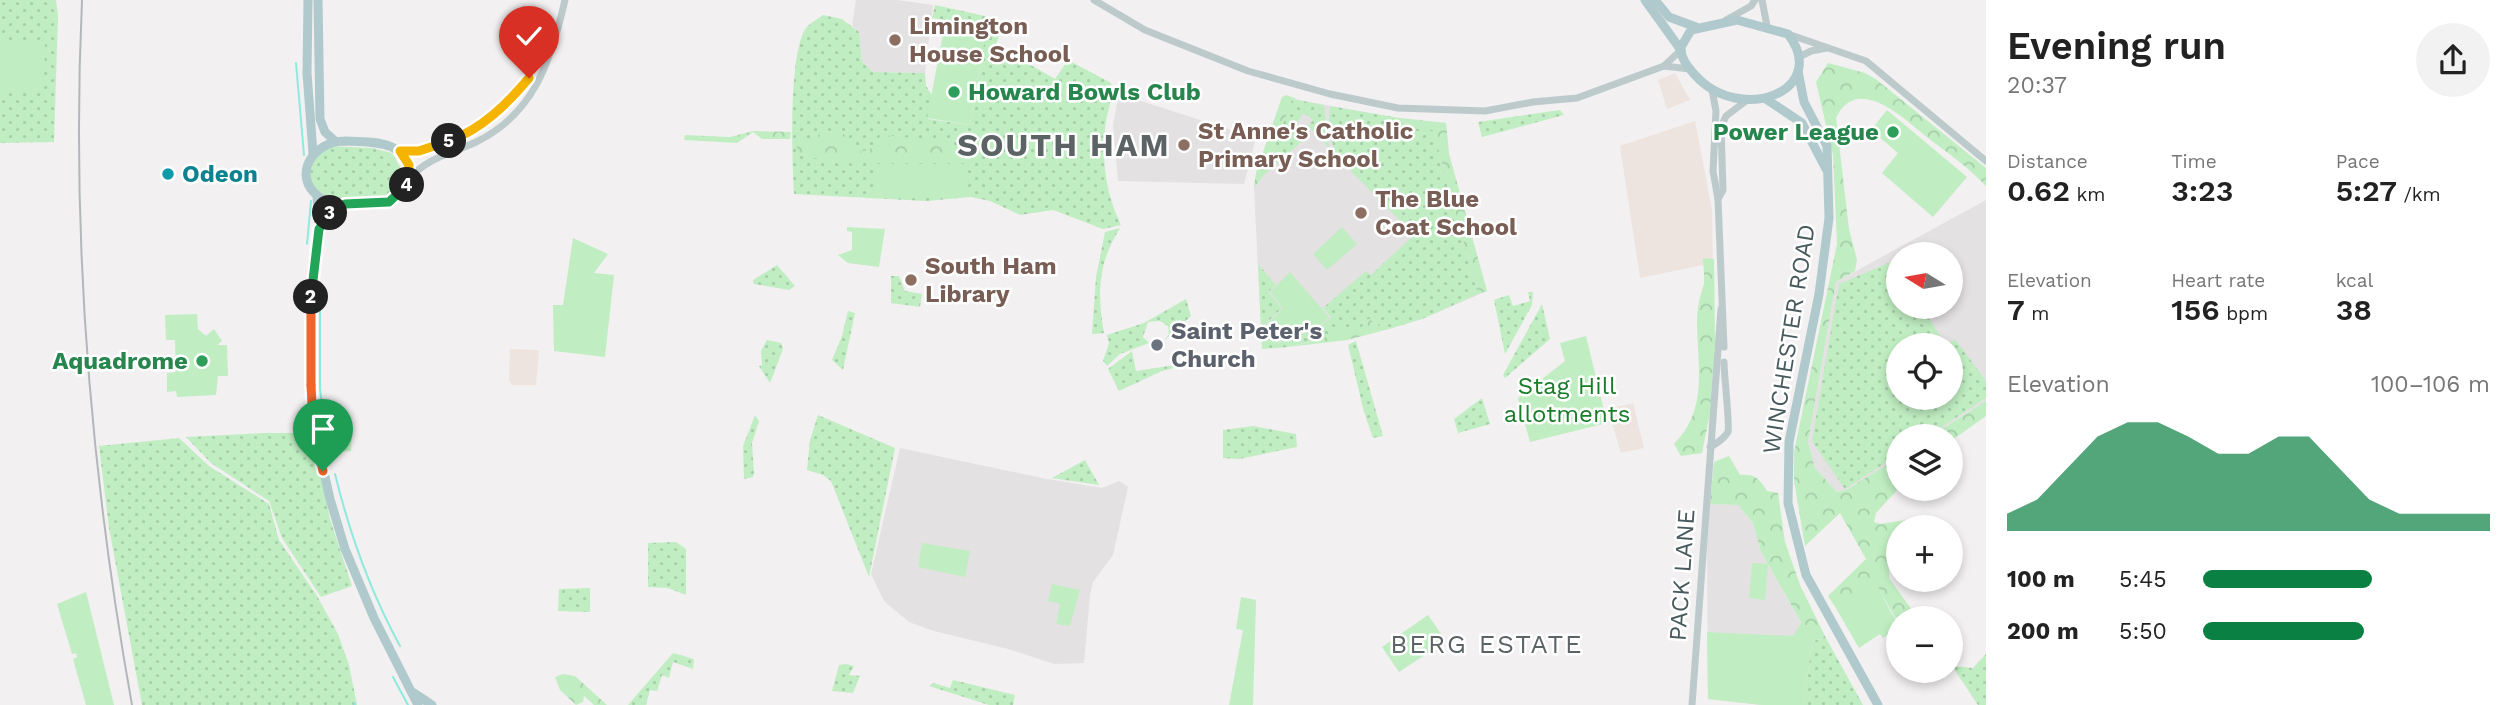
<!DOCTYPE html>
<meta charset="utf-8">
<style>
:root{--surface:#fff;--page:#f2f2f2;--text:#222;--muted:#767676;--accent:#0b8043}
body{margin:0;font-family:"Work Sans",sans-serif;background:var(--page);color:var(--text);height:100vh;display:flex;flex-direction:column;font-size:26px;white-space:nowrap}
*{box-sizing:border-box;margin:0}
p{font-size:23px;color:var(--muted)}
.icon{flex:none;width:38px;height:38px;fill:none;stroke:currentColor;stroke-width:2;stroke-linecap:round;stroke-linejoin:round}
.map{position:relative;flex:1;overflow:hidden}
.panel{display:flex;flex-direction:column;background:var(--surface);width:525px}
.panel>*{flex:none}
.needle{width:46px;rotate:281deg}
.tools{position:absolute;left:1886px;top:242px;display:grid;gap:14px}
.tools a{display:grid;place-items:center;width:77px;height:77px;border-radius:50%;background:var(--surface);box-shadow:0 4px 10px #0003;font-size:35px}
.pin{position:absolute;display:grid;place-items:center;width:60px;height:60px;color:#fff;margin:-72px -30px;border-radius:50% 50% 50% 0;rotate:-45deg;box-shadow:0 0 7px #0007}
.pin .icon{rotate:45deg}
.km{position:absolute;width:35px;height:35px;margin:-18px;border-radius:50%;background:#222;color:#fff;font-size:19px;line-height:35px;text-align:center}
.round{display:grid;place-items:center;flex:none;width:74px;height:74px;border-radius:37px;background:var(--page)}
.overview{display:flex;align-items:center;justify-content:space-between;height:119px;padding:0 21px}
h1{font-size:38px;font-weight:600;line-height:52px}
.metrics{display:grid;grid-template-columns:repeat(3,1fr);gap:10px;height:119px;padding:7px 21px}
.metrics div{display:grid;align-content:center}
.metrics b{font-size:30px;font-weight:600}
.metrics small{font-size:19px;font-weight:400}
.metrics p{font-size:19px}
.chart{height:196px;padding:14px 21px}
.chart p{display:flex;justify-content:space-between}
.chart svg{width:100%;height:126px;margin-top:7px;fill:var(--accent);opacity:.7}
ul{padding:0 21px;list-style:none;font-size:23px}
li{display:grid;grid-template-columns:112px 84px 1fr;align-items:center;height:52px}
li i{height:18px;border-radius:9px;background:var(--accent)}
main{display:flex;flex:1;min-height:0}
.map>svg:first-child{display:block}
.commercial{fill:#eee4df}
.education{fill:#e3e1e2;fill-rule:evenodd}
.grass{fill:url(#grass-dots)}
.forest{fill:url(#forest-crowns)}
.garden{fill:#c0eec2}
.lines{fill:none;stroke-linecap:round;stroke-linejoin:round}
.stream{stroke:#8eeadd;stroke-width:2}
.minor{stroke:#bccacc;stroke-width:7}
.major{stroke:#b0c9cd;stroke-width:9}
.rail{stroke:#b2b8ba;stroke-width:2}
.split-1-casing{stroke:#fff;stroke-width:14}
.split-2-casing{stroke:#fff;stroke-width:14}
.split-3-casing{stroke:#fff;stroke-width:14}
.split-4-casing{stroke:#fff;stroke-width:14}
.split-5-casing{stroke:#fff;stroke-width:14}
.split-6-casing{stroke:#fff;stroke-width:14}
.split-1{stroke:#f0652b;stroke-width:9}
.split-2{stroke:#f0652b;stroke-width:9}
.split-3{stroke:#22a559;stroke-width:9}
.split-4{stroke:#22a559;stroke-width:9}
.split-5{stroke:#f5b400;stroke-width:9}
.split-6{stroke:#f5b400;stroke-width:9}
.education-dot{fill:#8d6e63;stroke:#fff;stroke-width:2.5}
.leisure-dot{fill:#2e9e5b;stroke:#fff;stroke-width:2.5}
.culture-dot{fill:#0f9aa8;stroke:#fff;stroke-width:2.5}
.worship-dot{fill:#6b7280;stroke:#fff;stroke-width:2.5}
.labels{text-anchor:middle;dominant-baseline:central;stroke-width:5;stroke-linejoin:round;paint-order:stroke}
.education-label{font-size:24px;font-weight:bold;fill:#785e54;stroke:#fff;text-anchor:start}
.leisure-label{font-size:24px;font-weight:bold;fill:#27864d;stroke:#fff;text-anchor:end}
.culture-label{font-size:24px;font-weight:bold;fill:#0d838f;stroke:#fff;text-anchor:start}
.worship-label{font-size:24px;font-weight:bold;fill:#5b616d;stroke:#fff;text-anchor:start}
.street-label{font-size:24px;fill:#485a5d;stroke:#fff}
.park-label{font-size:24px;fill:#1a7d2a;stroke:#fff}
.neighbourhood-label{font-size:26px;letter-spacing:2px;fill:#5c6364;stroke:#fff}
.district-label{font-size:32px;font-weight:bold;letter-spacing:2px;fill:#5c6364;stroke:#fff}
</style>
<main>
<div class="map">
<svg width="1986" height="705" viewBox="0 0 1986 705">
<defs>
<pattern id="grass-dots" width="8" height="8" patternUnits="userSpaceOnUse" patternTransform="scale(1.75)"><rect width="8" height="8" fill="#c0eec2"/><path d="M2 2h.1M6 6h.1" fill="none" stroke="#a6cea9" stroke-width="1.8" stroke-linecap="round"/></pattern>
<pattern id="forest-crowns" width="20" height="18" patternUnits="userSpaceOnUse" patternTransform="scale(1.75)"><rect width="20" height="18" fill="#c0eec2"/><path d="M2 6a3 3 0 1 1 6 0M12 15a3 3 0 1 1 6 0" fill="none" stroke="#a6cea9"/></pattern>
</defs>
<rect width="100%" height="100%" fill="#f2f0f0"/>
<g class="commercial">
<polygon points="1675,73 1690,100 1667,109 1658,80"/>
<polygon points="1695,121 1712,210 1713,263 1640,278 1620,146"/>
<polygon points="510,349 539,350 536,385 512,385 509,380"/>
<polygon points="1633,403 1644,448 1621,453 1612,423 1607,423 1604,410"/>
</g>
<g class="education">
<polygon points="856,0 897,0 933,5 925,73 873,72 862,62 859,32 852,26"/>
<polygon points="1119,94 1256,138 1244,184 1118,181 1113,125"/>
<polygon points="1282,97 1391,117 1446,123 1449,154 1487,291 1422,319 1363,335 1262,349 1254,188 1256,173"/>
<path d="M1986,200V401L1931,436H1899V457L1846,490L1837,492L1815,468L1808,442L1836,282ZM1899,254H1951V306H1899ZM1899,345H1951V397H1899Z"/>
<polygon points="900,448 1047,479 1102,488 1119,481 1128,487 1113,555 1093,582 1090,595 1084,663 1054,664 1008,649 934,631 909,622 884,601 871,574"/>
<polygon points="1710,504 1738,505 1753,523 1761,552 1812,641 1804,705 1762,705 1708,699 1707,549"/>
</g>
<g class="grass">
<polygon points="0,0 56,0 58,16 54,142 0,143"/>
<polygon points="935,5 985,16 985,27 932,18"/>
<path d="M823,15L842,19L859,32L862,62L873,72L925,73L926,86L932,95L928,119L970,125L987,24L992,20L1003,24L996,45L1055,79L1068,60L1111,83C1114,94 1108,110 1106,121C1101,157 1105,192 1121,225L1103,229L1053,210L1020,215L990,201L971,197L926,201L794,194C792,161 788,54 806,28C810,23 818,19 823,15Z"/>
<polygon points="1292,99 1324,105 1329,148 1308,126 1313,120 1304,113 1296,123 1308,136 1264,175"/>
<polygon points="1330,106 1399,118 1408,125 1433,129 1478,294 1422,319 1389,329 1368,319 1361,328 1288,347 1262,349 1258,264 1276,285 1268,292 1282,308 1263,326 1279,344 1299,326 1310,337 1331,317 1323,308 1366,271 1371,275 1414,235 1337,157 1328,130"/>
<polygon points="1560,110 1564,115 1482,137 1478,122"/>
<path d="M329,146L372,148L392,153L403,172C402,182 400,190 392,196C366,215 267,194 329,146Z"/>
<path d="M1120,228C1098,263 1097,293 1104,333L1092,334L1096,277L1105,232Z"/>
<polygon points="1891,262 1899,274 1899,306 1921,306 1946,345 1899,345 1899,397 1951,397 1951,345 1947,345 1955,339 1986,381 1986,398 1928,436 1899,436 1899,454 1845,489 1812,441 1839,284"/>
<polygon points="777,265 795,286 789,290 754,284 753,280"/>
<polygon points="891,276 899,276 905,291 922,294 920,307 891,303"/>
<polygon points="1528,292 1533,292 1532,305 1505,354 1494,300 1509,295 1513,306 1530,301"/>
<polygon points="1186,299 1191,316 1165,340 1169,334 1168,326 1160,321 1148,322 1143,337 1149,343 1120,354 1107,366 1103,361 1109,343 1107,335 1144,323"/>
<polygon points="1542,304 1550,339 1505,378 1503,375"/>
<polygon points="848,311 855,313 843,370 832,360 842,336"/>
<polygon points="767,340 781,343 783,349 770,383 759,366 762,365 761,351"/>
<polygon points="1356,341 1383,436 1373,438 1364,412 1348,345"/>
<polygon points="1132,351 1136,371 1195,362 1197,355 1198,362 1162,371 1119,391 1108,369"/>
<polygon points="1482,398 1490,424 1458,433 1454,419"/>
<polygon points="755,415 759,421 752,443 754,473 753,477 744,479 743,446"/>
<polygon points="818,415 895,448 869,577 831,481 823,475 807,470 810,440"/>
<polygon points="1253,426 1296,434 1297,447 1239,459 1223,458 1223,430"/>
<polygon points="264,433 312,433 330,519 352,586 321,597 282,538 269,501 211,463 186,437"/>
<polygon points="179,438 209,466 269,504 279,540 317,596 338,634 349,665 357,705 142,705 109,528 99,446"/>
<polygon points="1085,460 1099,485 1052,478"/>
<polygon points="676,542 686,549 686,595 668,588 648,587 648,543"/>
<polygon points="590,588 590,612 558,611 559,589"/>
<polygon points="1826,638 1863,705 1804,705 1812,641"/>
<polygon points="673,653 694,659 693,669 673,662 669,678 662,675 657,691 650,690 646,705 628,705"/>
<polygon points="1986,654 1986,705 1978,705 1952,666 1973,668"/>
<polygon points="846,664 854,666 849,675 860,676 853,693 832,691 839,665"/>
<polygon points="953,680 1015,695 1013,705 989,705 929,686 933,683 950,688"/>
</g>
<g class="forest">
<path d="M1828,63L1865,73L1877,80L1986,168V186C1969,168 1948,153 1928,138C1904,119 1858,73 1836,118L1849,229L1857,260L1855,271L1836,282L1808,442L1815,468L1837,492L1846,490L1899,457V488L1876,513L1874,522L1880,524L1919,518L1926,524L1899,527V557L1889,569V578L1914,613L1910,618H1899V624L1873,579L1838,611L1828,596L1866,559L1840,513L1805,546L1794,481V452L1837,244L1833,155L1816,82Z"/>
<polygon points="1286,95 1297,99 1292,100 1264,175 1254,188 1256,173 1282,97"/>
<polygon points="1399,118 1446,123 1449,154 1487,291 1478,294 1433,130 1417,129"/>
<polygon points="753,131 791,132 790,139 762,139 753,132 737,143 684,140 685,135 730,137"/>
<path d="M822,133L844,134L857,152L869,150L881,135L947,141L960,153L971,150V161C943,161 916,160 888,161C853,162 832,164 796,153L798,137L810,139Z"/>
<path d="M1703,258L1714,259L1715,343L1710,413L1702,453L1681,456L1674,444C1709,409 1697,365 1697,321C1697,307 1700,296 1704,284C1705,279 1703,265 1703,258Z"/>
<path d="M1368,319L1389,329L1347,340L1288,347C1303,343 1328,340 1338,330L1361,328Z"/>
<polygon points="1986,401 1986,416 1951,441 1951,436 1931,436"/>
<polygon points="352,425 351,451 327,452 324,430"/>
<path d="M1729,456L1740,475C1755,474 1759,478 1767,491L1778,493L1785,542L1800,585L1826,638L1812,641L1761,552L1753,523L1738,505L1710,504L1714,462Z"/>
<polygon points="563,674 575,676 607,705 594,705 584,696 583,702 576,705 560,690 555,677"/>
</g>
<g class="garden">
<polygon points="945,24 986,30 970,125 927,118"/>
<polygon points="0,40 45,43 44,91 0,89"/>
<polygon points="1887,110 1967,177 1933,217 1882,173 1898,153 1871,130"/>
<polygon points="875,164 966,164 965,195 874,195"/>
<polygon points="847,227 885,229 879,267 848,263 838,255 852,250 852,232 847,231"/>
<polygon points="1342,227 1357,244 1327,270 1313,254"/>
<polygon points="573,238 608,254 594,273 614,275 605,357 554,351 553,305 563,305"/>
<polygon points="1290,272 1329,317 1310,336 1299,324 1279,343 1264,327 1283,308 1270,292"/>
<polygon points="197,314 198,329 206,336 214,329 222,341 217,345 227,345 228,376 218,376 216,395 177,397 176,391 167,392 167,373 176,372 175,340 166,340 165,315"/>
<polygon points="1586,336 1607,423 1530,442 1518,398 1565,361 1560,343"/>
<polygon points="922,543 970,551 965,577 918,567"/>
<polygon points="1752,563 1768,564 1765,600 1749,598"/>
<polygon points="1873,578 1899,627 1883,638 1880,634 1859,648 1837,610"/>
<polygon points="1052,584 1080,590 1070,626 1056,624 1060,604 1048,601"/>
<polygon points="86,592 114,705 86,705 73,659 77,657 76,653 72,654 57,604"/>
<polygon points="1241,597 1256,600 1253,705 1229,705 1243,630 1236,629"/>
<polygon points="1428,615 1446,641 1399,672 1382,647"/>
<polygon points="1802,622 1812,641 1804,705 1762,705 1708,699 1707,632 1793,636"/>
</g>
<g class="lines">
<g class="stream">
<polyline points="296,63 304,155"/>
<polyline points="307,244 311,201"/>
<polyline points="320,298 320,389 324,421"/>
<path d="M335,474C350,535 370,591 400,646"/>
<polyline points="393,677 408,705"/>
<polyline points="355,703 355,705"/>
</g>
<g class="minor">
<polyline points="1094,0 1145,30 1248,71 1330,94 1398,108 1485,111 1533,102 1577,98 1664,66 1690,69"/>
<polyline points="1762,0 1767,26"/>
<polyline points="1726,20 1751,6 1755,0"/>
<polyline points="1788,34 1866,61 1986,161"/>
<polyline points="1799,57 1811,51 1827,48"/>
<polyline points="1664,66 1681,50"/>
<polyline points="1712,90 1716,111 1713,171 1718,199 1724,347"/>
<path d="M400,151C474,151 519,94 554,37"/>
<path d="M409,179C427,158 450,154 474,143C534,115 551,61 565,0"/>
<polyline points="1718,199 1723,190 1721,127 1726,116 1746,101"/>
<path d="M1710,447C1717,443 1724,439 1728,432C1730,426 1724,375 1724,362"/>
<polyline points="1692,705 1721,309"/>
</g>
<g class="major">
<polyline points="308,0 307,73 313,153"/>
<polyline points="318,0 320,119 325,132 335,141"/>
<polyline points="1645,0 1681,50"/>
<polyline points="1655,0 1669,17 1696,27"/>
<path d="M1737,20L1788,34C1831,90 1741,126 1695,75C1688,67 1680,58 1681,47L1691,30Z"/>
<polyline points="1798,71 1804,102 1827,146 1829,218 1819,294 1789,442 1788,503 1806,575 1878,705"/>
<polyline points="1766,99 1802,123 1826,169"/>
<path d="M345,141C373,142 412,140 409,179C406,188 401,196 393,201C379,208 331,206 318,196C292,176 312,141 345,141Z"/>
<polyline points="317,196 319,229 310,330 313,424 330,499 345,549 374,618 418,705"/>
<polyline points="319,229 329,214 343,205"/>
<polyline points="414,693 432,705"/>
</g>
<path class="rail" d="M82,0C71,237 90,471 132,705"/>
</g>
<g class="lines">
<defs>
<polyline id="split-1" points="311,385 313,424 323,471"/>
<polyline id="split-2" points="311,385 311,297"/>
<polyline id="split-3" points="311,297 319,229 330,213"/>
<polyline id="split-4" points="330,213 345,204 389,202 407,185"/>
<polyline id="split-5" points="407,185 409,165 400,151 419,151 449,141"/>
<path id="split-6" d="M449,141C482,129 507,104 529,78"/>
</defs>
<use href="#split-1" class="split-1-casing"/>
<use href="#split-2" class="split-2-casing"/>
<use href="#split-3" class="split-3-casing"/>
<use href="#split-4" class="split-4-casing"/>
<use href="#split-5" class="split-5-casing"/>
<use href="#split-6" class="split-6-casing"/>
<use href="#split-1" class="split-1"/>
<use href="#split-2" class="split-2"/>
<use href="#split-3" class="split-3"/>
<use href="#split-4" class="split-4"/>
<use href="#split-5" class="split-5"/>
<use href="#split-6" class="split-6"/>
</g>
<g class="education-dot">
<circle cx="895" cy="40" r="7"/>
<circle cx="1184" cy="145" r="7"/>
<circle cx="1361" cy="213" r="7"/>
<circle cx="911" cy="280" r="7"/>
</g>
<g class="leisure-dot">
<circle cx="954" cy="92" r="7"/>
<circle cx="1893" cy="132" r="7"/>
<circle cx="202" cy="361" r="7"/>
</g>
<circle class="culture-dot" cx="168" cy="174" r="7"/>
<circle class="worship-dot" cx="1157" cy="345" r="7"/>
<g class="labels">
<g class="education-label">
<text x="909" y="26">Limington<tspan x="909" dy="28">House School</tspan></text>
<text x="1198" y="131">St Anne's Catholic<tspan x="1198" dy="28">Primary School</tspan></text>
<text x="1375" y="199">The Blue<tspan x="1375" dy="28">Coat School</tspan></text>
<text x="925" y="266">South Ham<tspan x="925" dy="28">Library</tspan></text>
</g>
<g class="leisure-label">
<text x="968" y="92" text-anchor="start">Howard Bowls Club</text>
<text x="1879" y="132">Power League</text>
<text x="188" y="361">Aquadrome</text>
</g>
<g class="culture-label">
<text x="182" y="174">Odeon</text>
</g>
<g class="worship-label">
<text x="1171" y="331">Saint Peter's<tspan x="1171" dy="28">Church</tspan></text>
</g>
<g class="street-label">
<text transform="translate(1789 339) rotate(-81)">WINCHESTER ROAD</text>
<text transform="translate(1682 575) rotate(-86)">PACK LANE</text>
</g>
<g class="park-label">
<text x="1567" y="386">Stag Hill<tspan x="1567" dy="28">allotments</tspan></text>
</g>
<g class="neighbourhood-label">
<text x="1487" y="644">BERG ESTATE</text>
</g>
<g class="district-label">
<text x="1064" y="145">SOUTH HAM</text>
</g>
</g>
</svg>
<div class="tools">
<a><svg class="needle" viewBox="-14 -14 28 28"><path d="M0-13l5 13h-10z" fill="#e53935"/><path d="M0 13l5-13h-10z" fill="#767676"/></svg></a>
<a><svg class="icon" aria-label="locate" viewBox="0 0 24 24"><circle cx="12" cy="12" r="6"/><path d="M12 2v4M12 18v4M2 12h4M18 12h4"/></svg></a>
<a><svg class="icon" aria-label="layers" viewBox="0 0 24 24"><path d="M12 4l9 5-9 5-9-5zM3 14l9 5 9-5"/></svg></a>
<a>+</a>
<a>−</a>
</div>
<div class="pin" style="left:323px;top:471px;background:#1e9e55"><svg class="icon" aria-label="arrive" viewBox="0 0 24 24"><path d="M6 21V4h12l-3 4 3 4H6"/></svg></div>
<div class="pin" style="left:529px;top:78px;background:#d93025"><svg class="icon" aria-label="check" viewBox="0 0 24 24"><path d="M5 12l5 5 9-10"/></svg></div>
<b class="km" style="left:311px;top:297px">2</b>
<b class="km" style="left:330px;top:213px">3</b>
<b class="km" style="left:407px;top:185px">4</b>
<b class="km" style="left:449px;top:141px">5</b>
</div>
<section class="panel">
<div class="overview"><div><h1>Evening run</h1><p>20:37</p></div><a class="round"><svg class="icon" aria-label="share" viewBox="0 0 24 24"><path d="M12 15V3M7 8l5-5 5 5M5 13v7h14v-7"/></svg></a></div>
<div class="metrics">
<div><p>Distance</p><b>0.62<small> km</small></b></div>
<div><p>Time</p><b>3:23</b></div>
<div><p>Pace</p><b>5:27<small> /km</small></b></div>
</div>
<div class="metrics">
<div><p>Elevation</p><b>7<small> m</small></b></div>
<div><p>Heart rate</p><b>156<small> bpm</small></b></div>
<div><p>kcal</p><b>38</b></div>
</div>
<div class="chart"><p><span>Elevation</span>100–106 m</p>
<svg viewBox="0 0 160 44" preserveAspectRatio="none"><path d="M0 44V38L10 33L20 22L30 11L40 6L50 6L60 11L70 17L80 17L90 11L100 11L110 22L120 33L130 38L140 38L150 38L160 38V44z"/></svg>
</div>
<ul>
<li><b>100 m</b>5:45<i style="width:59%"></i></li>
<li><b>200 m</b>5:50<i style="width:56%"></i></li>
</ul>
</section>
</main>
